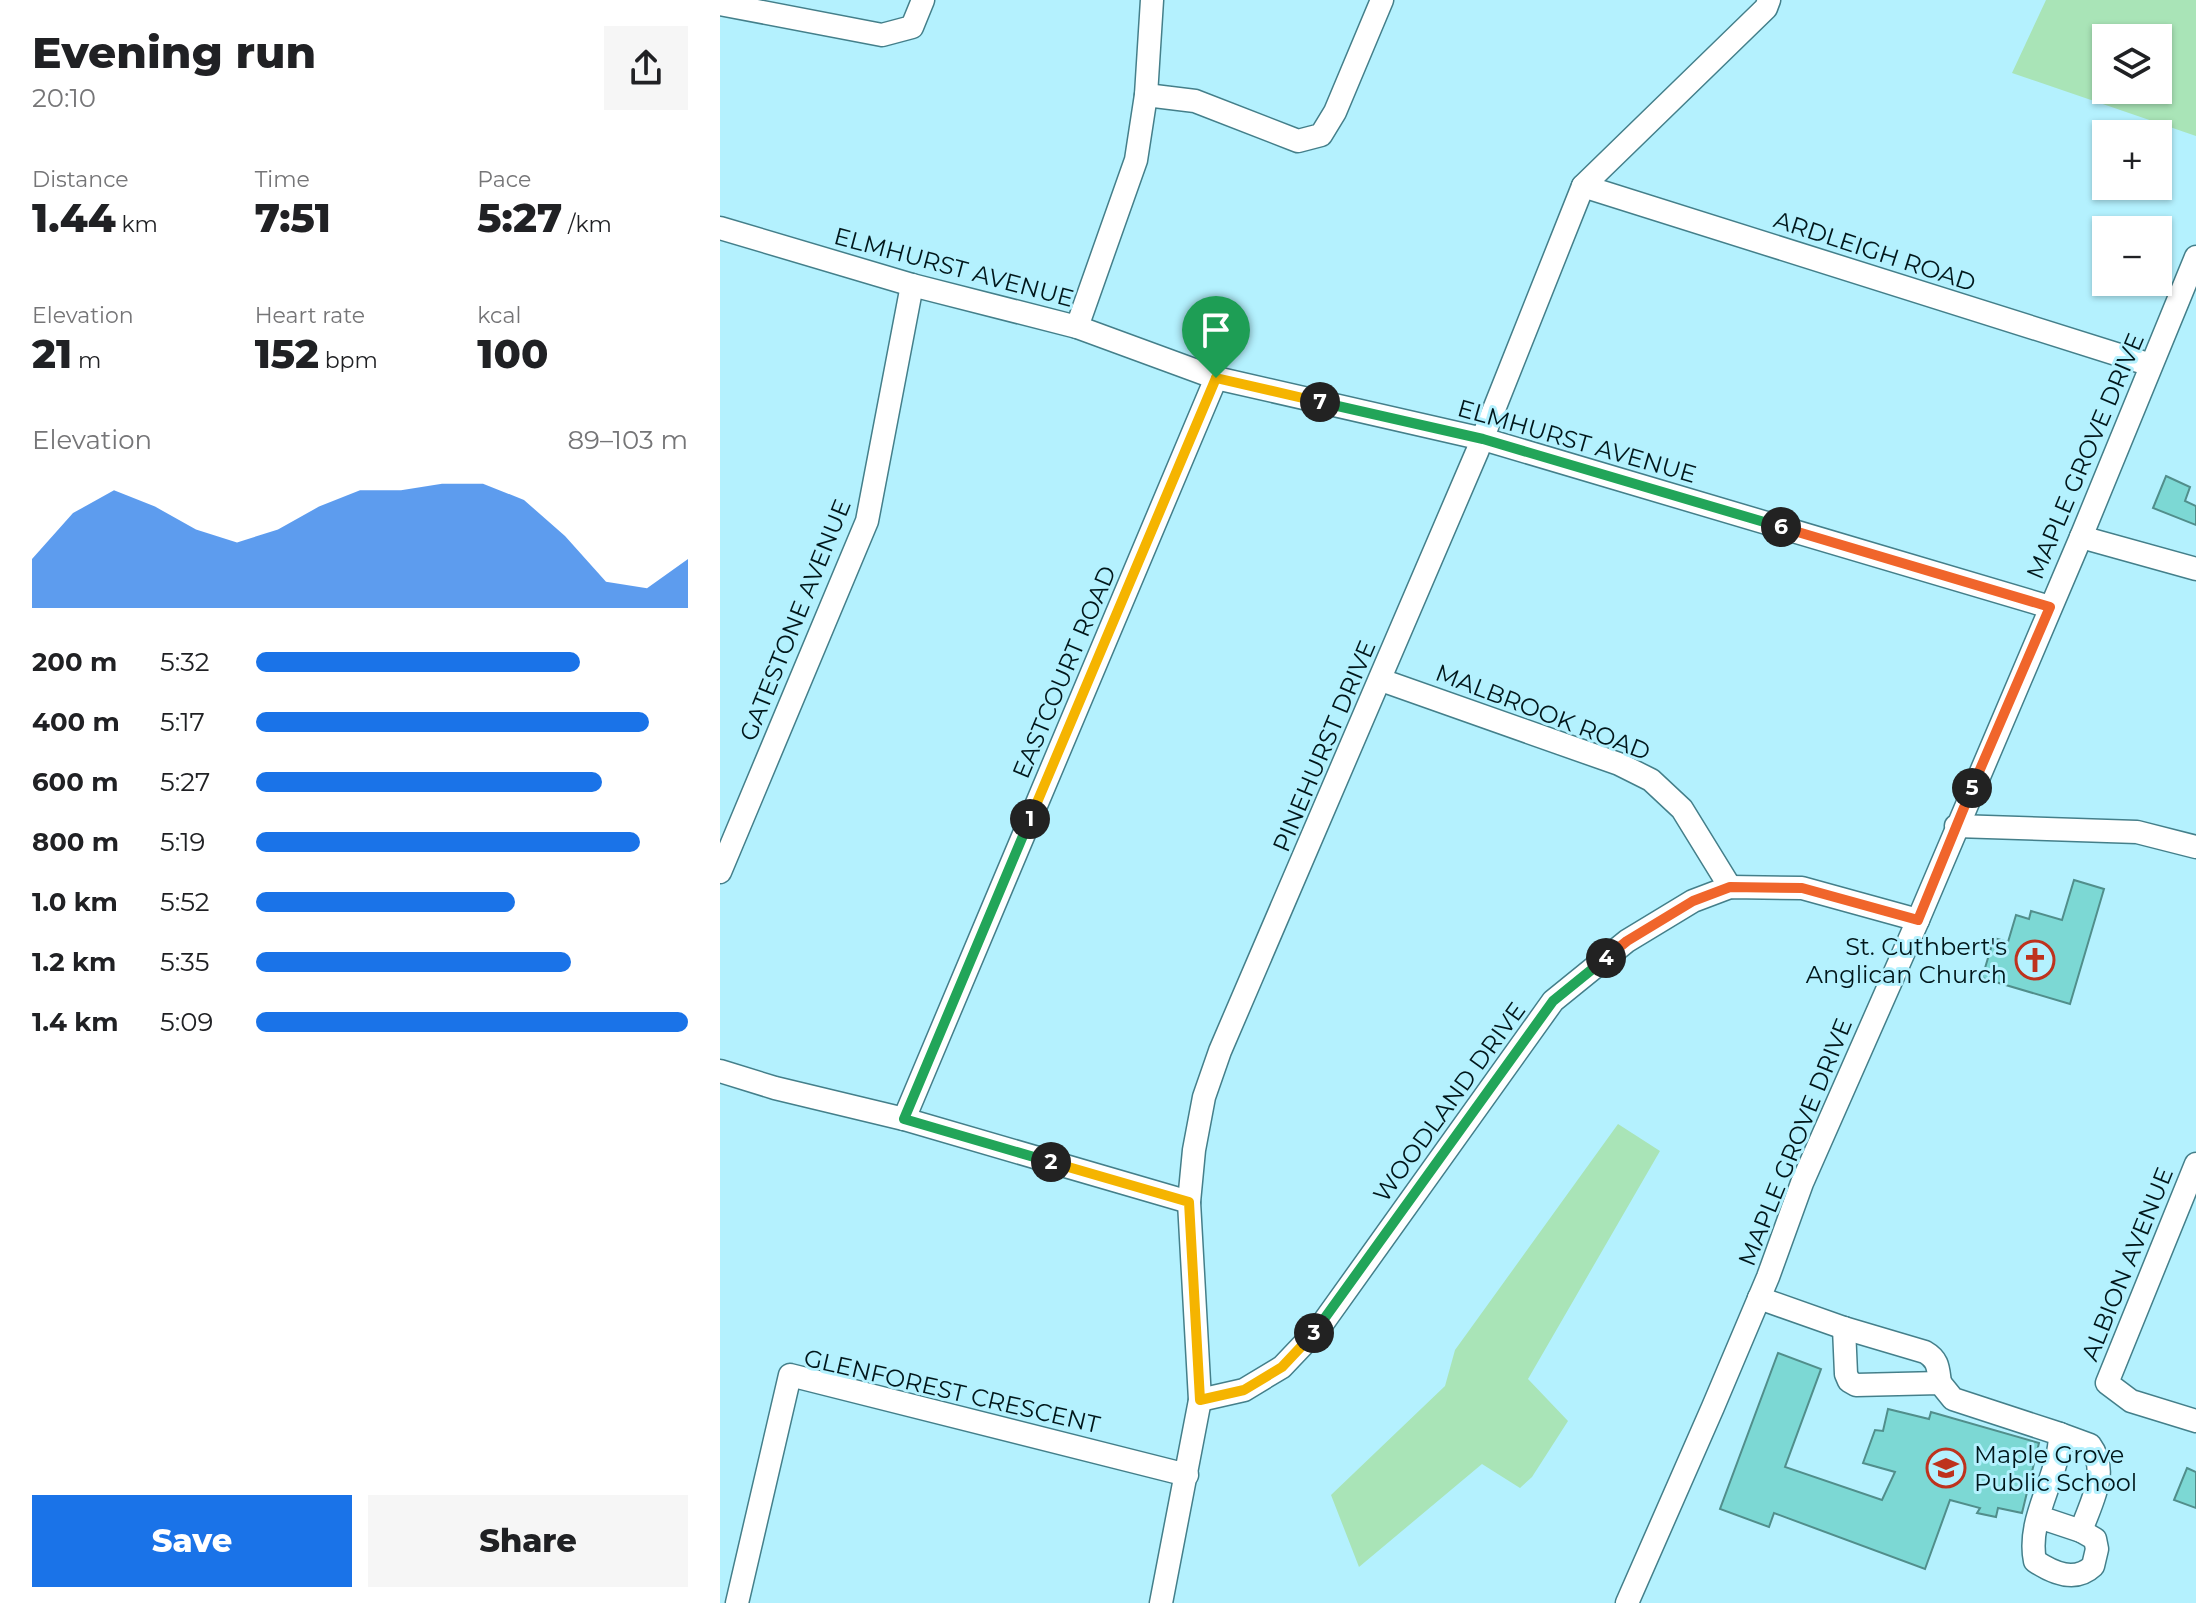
<!DOCTYPE html>
<meta charset="utf-8">
<style>
:root{--surface:#fff;--page:#f6f6f6;--text:#202124;--muted:#757577;--accent:#1a73e8}
body{margin:0;font-family:Montserrat,sans-serif;background:var(--page);color:var(--text);height:100vh;display:flex;flex-direction:column;font-size:30px;white-space:nowrap}
*{box-sizing:border-box;margin:0}
p{font-size:26px;color:var(--muted)}
.icon{flex:none;width:44px;height:44px;fill:none;stroke:currentColor;stroke-width:2;stroke-linecap:round;stroke-linejoin:round}
.map{position:relative;flex:1;overflow:hidden}
.side{display:flex;flex-direction:column;background:var(--surface);width:720px}
.side>*{flex:none}
.controls{position:absolute;left:1372px;top:24px;display:grid;gap:16px}
.controls a{display:grid;place-items:center;width:80px;height:80px;border-radius:0px;background:var(--surface);box-shadow:0 2px 6px #0004;font-size:40px}
.pin{position:absolute;display:grid;place-items:center;width:68px;height:68px;color:#fff;margin:-82px -34px;border-radius:50% 50% 50% 0;rotate:-45deg;box-shadow:0 0 8px #0007}
.pin .icon{rotate:45deg}
.km{position:absolute;width:40px;height:40px;margin:-20px;border-radius:50%;background:#222;color:#fff;font-size:22px;line-height:40px;text-align:center}
.round{display:grid;place-items:center;flex:none;width:84px;height:84px;border-radius:0px;background:var(--page)}
.head{display:flex;align-items:center;justify-content:space-between;height:136px;padding:0 32px}
h1{font-size:44px;font-weight:800;line-height:60px}
.figures{display:grid;grid-template-columns:repeat(3,1fr);gap:12px;height:136px;padding:8px 32px}
.figures div{display:grid;align-content:center}
.figures b{font-size:40px;font-weight:800}
.figures small{font-size:22px;font-weight:400}
.figures p{font-size:22px}
.chart{height:224px;padding:16px 32px}
.chart p{display:flex;justify-content:space-between}
.chart svg{width:100%;height:144px;margin-top:8px;fill:var(--accent);opacity:.7}
.button{display:flex;gap:16px;margin-top:auto;padding:16px 32px}
.button a{flex:1;height:92px;border-radius:0px;background:var(--accent);color:#fff;font-size:32px;font-weight:800;line-height:92px;text-align:center}
.button a+a{background:var(--page);color:var(--text)}
ul{padding:0 32px;list-style:none;font-size:26px}
li{display:grid;grid-template-columns:128px 96px 1fr;align-items:center;height:60px}
li i{height:20px;border-radius:10px;background:var(--accent)}
main{display:flex;flex:1;min-height:0}
.map>svg:first-child{display:block}
.green{fill:#a9e4b7;fill-rule:evenodd}
.building{fill:#7cd8d4;stroke:#518e8b;stroke-width:2}
.lines{fill:none;stroke-linecap:round;stroke-linejoin:round}
.minor-casing{stroke:#447f8a;stroke-width:25}
.minor{stroke:#fff;stroke-width:22}
.split-1-casing{stroke:#fff;stroke-width:16}
.split-2-casing{stroke:#fff;stroke-width:16}
.split-3-casing{stroke:#fff;stroke-width:16}
.split-4-casing{stroke:#fff;stroke-width:16}
.split-5-casing{stroke:#fff;stroke-width:16}
.split-6-casing{stroke:#fff;stroke-width:16}
.split-7-casing{stroke:#fff;stroke-width:16}
.split-8-casing{stroke:#fff;stroke-width:16}
.split-1{stroke:#f5b400;stroke-width:10}
.split-2{stroke:#22a559;stroke-width:10}
.split-3{stroke:#f5b400;stroke-width:10}
.split-4{stroke:#22a559;stroke-width:10}
.split-5{stroke:#f0652b;stroke-width:10}
.split-6{stroke:#f0652b;stroke-width:10}
.split-7{stroke:#22a559;stroke-width:10}
.split-8{stroke:#f5b400;stroke-width:10}
.labels{text-anchor:middle;dominant-baseline:central;stroke-width:6;stroke-linejoin:round;paint-order:stroke}
.street-label{font-size:24px;fill:#01171b;stroke:#b4f1fe}
.poi-label{font-size:24px;fill:#01171b;stroke:#b4f1fe;text-anchor:end}
</style>
<main>
<section class="side">
<div class="head"><div><h1>Evening run</h1><p>20:10</p></div><a class="round"><svg class="icon" aria-label="share" viewBox="0 0 24 24"><path d="M12 15V3M7 8l5-5 5 5M5 13v7h14v-7"/></svg></a></div>
<div class="figures">
<div><p>Distance</p><b>1.44<small> km</small></b></div>
<div><p>Time</p><b>7:51</b></div>
<div><p>Pace</p><b>5:27<small> /km</small></b></div>
</div>
<div class="figures">
<div><p>Elevation</p><b>21<small> m</small></b></div>
<div><p>Heart rate</p><b>152<small> bpm</small></b></div>
<div><p>kcal</p><b>100</b></div>
</div>
<div class="chart"><p><span>Elevation</span>89–103 m</p>
<svg viewBox="0 0 160 44" preserveAspectRatio="none"><path d="M0 44V29L10 15L20 8L30 13L40 20L50 24L60 20L70 13L80 8L90 8L100 6L110 6L120 11L130 22L140 36L150 38L160 29V44z"/></svg>
</div>
<ul>
<li><b>200 m</b>5:32<i style="width:75%"></i></li>
<li><b>400 m</b>5:17<i style="width:91%"></i></li>
<li><b>600 m</b>5:27<i style="width:80%"></i></li>
<li><b>800 m</b>5:19<i style="width:89%"></i></li>
<li><b>1.0 km</b>5:52<i style="width:60%"></i></li>
<li><b>1.2 km</b>5:35<i style="width:73%"></i></li>
<li><b>1.4 km</b>5:09<i style="width:100%"></i></li>
</ul>
<div class="button"><a>Save</a><a>Share</a></div>
</section>
<div class="map">
<svg width="1476" height="1603" viewBox="0 0 1476 1603">
<rect width="100%" height="100%" fill="#b4f1fe"/>
<g class="green">
<path d="M1326,0H1476V136L1292,73ZM1438,38V90H1386V38Z"/>
<polygon points="898,1124 940,1151 808,1379 848,1421 812,1477 800,1488 762,1464 639,1567 611,1495 725,1386 735,1350"/>
</g>
<g class="building">
<polygon points="1446,476 1470,487 1465,501 1476,506 1476,525 1433,508"/>
<polygon points="1354,880 1384,889 1350,1004 1262,978 1274,938 1288,942 1296,915 1309,919 1311,911 1342,920"/>
<polygon points="1058,1353 1101,1369 1065,1467 1162,1500 1175,1472 1143,1463 1155,1430 1163,1431 1168,1409 1209,1419 1211,1412 1319,1443 1302,1513 1278,1508 1276,1517 1257,1513 1260,1508 1230,1500 1205,1569 1054,1513 1049,1527 1000,1509"/>
<polygon points="1467,1468 1476,1472 1476,1508 1454,1500"/>
</g>
<g class="lines">
<defs>
<g id="minor">
<polyline points="0,4 162,35 192,27 203,0"/>
<polyline points="426,95 475,101 578,141 601,135 615,112 662,0"/>
<polyline points="863,186 1431,365"/>
<polyline points="0,228 192,285 357,327 496,378 763,439 1330,607"/>
<polyline points="357,327 416,160 426,95 432,0"/>
<polyline points="1361,537 1476,569"/>
<polyline points="661,680 899,764 931,780 962,809 1010,887"/>
<polyline points="1236,826 1417,832 1476,847"/>
<polyline points="0,872 147,521 192,285"/>
<polyline points="0,1071 55,1088 184,1119 469,1202"/>
<polyline points="184,1119 496,378"/>
<polyline points="1476,1164 1387,1383 1411,1401 1476,1421"/>
<path d="M1039,1298L1124,1328L1205,1352C1219,1360 1218,1369 1220,1383"/>
<path d="M1124,1328L1126,1374L1129,1381L1136,1385L1220,1383L1233,1399L1340,1434C1340,1476 1306,1518 1315,1561C1333,1573 1355,1583 1373,1566L1377,1549L1375,1539L1361,1531L1319,1517"/>
<polyline points="480,1400 524,1390 562,1367 600,1327 833,1001 907,941 973,901 1010,887 1082,888 1198,920"/>
<path d="M1340,1434L1370,1445C1390,1472 1371,1502 1361,1531"/>
<polyline points="17,1603 70,1375 467,1475"/>
<polyline points="441,1603 480,1400 469,1202 474,1150 484,1097 500,1051 757,452 863,186 1046,8 1049,0"/>
<polyline points="907,1603 993,1407 1048,1277 1082,1183 1198,920 1361,537 1476,257"/>
</g>
</defs>
<use href="#minor" class="minor-casing"/>
<use href="#minor" class="minor"/>
</g>
<g class="lines">
<defs>
<polyline id="split-1" points="310,819 496,378"/>
<polyline id="split-2" points="310,819 184,1119 331,1162"/>
<polyline id="split-3" points="331,1162 469,1202 480,1400 524,1390 562,1367 594,1333"/>
<polyline id="split-4" points="594,1333 833,1001 886,958"/>
<polyline id="split-5" points="886,958 907,941 973,901 1010,887 1082,888 1198,920 1252,788"/>
<polyline id="split-6" points="1061,527 1330,607 1252,788"/>
<polyline id="split-7" points="600,402 763,439 1061,527"/>
<polyline id="split-8" points="496,378 600,402"/>
</defs>
<use href="#split-1" class="split-1-casing"/>
<use href="#split-2" class="split-2-casing"/>
<use href="#split-3" class="split-3-casing"/>
<use href="#split-4" class="split-4-casing"/>
<use href="#split-5" class="split-5-casing"/>
<use href="#split-6" class="split-6-casing"/>
<use href="#split-7" class="split-7-casing"/>
<use href="#split-8" class="split-8-casing"/>
<use href="#split-1" class="split-1"/>
<use href="#split-2" class="split-2"/>
<use href="#split-3" class="split-3"/>
<use href="#split-4" class="split-4"/>
<use href="#split-5" class="split-5"/>
<use href="#split-6" class="split-6"/>
<use href="#split-7" class="split-7"/>
<use href="#split-8" class="split-8"/>
</g>
<defs>
<symbol id="church-ring" viewBox="-11 -11 22 22"><circle r="9.5" fill="#b4f1fe" stroke="#be321d" stroke-width="1.5"/><path d="M-1.2-6h2.4v3.5h3.3v2.4h-3.3V6h-2.4V-.1h-3.3v-2.4h3.3Z" fill="#be321d"/></symbol>
<symbol id="school-ring" viewBox="-11 -11 22 22"><circle r="9.5" fill="#b4f1fe" stroke="#be321d" stroke-width="1.5"/><path d="M0-5L7-2L0 1L-7-2ZM-4 1L0 2.5L4 1V4Q0 6-4 4Z" fill="#be321d"/></symbol>
</defs>
<g fill-rule="evenodd">
<use href="#church-ring" x="1293" y="938" width="44" height="44"/>
<use href="#school-ring" x="1204" y="1446" width="44" height="44"/>
</g>
<g class="labels">
<g class="street-label">
<text transform="translate(1155 251) rotate(18)">ARDLEIGH ROAD</text>
<text transform="translate(234 267) rotate(15)">ELMHURST AVENUE</text>
<text transform="translate(857 441) rotate(16)">ELMHURST AVENUE</text>
<text transform="translate(1365 456) rotate(-67)">MAPLE GROVE DRIVE</text>
<text transform="translate(75 620) rotate(-68)">GATESTONE AVENUE</text>
<text transform="translate(344 672) rotate(-67)">EASTCOURT ROAD</text>
<text transform="translate(823 712) rotate(21)">MALBROOK ROAD</text>
<text transform="translate(604 746) rotate(-67)">PINEHURST DRIVE</text>
<text transform="translate(729 1102) rotate(-54)">WOODLAND DRIVE</text>
<text transform="translate(1075 1142) rotate(-68)">MAPLE GROVE DRIVE</text>
<text transform="translate(1407 1264) rotate(-68)">ALBION AVENUE</text>
<text transform="translate(232 1391) rotate(13)">GLENFOREST CRESCENT</text>
</g>
<g class="poi-label">
<text x="1287" y="946">St. Cuthbert's<tspan x="1287" dy="28">Anglican Church</tspan></text>
<text x="1254" y="1454" text-anchor="start">Maple Grove<tspan x="1254" dy="28">Public School</tspan></text>
</g>
</g>
</svg>
<div class="controls">
<a><svg class="icon" aria-label="layers" viewBox="0 0 24 24"><path d="M12 4l9 5-9 5-9-5zM3 14l9 5 9-5"/></svg></a>
<a>+</a>
<a>−</a>
</div>
<div class="pin" style="left:496px;top:378px;background:#1e9e55"><svg class="icon" aria-label="arrive" viewBox="0 0 24 24"><path d="M6 21V4h12l-3 4 3 4H6"/></svg></div>
<b class="km" style="left:310px;top:819px">1</b>
<b class="km" style="left:331px;top:1162px">2</b>
<b class="km" style="left:594px;top:1333px">3</b>
<b class="km" style="left:886px;top:958px">4</b>
<b class="km" style="left:1252px;top:788px">5</b>
<b class="km" style="left:1061px;top:527px">6</b>
<b class="km" style="left:600px;top:402px">7</b>
</div>
</main>
